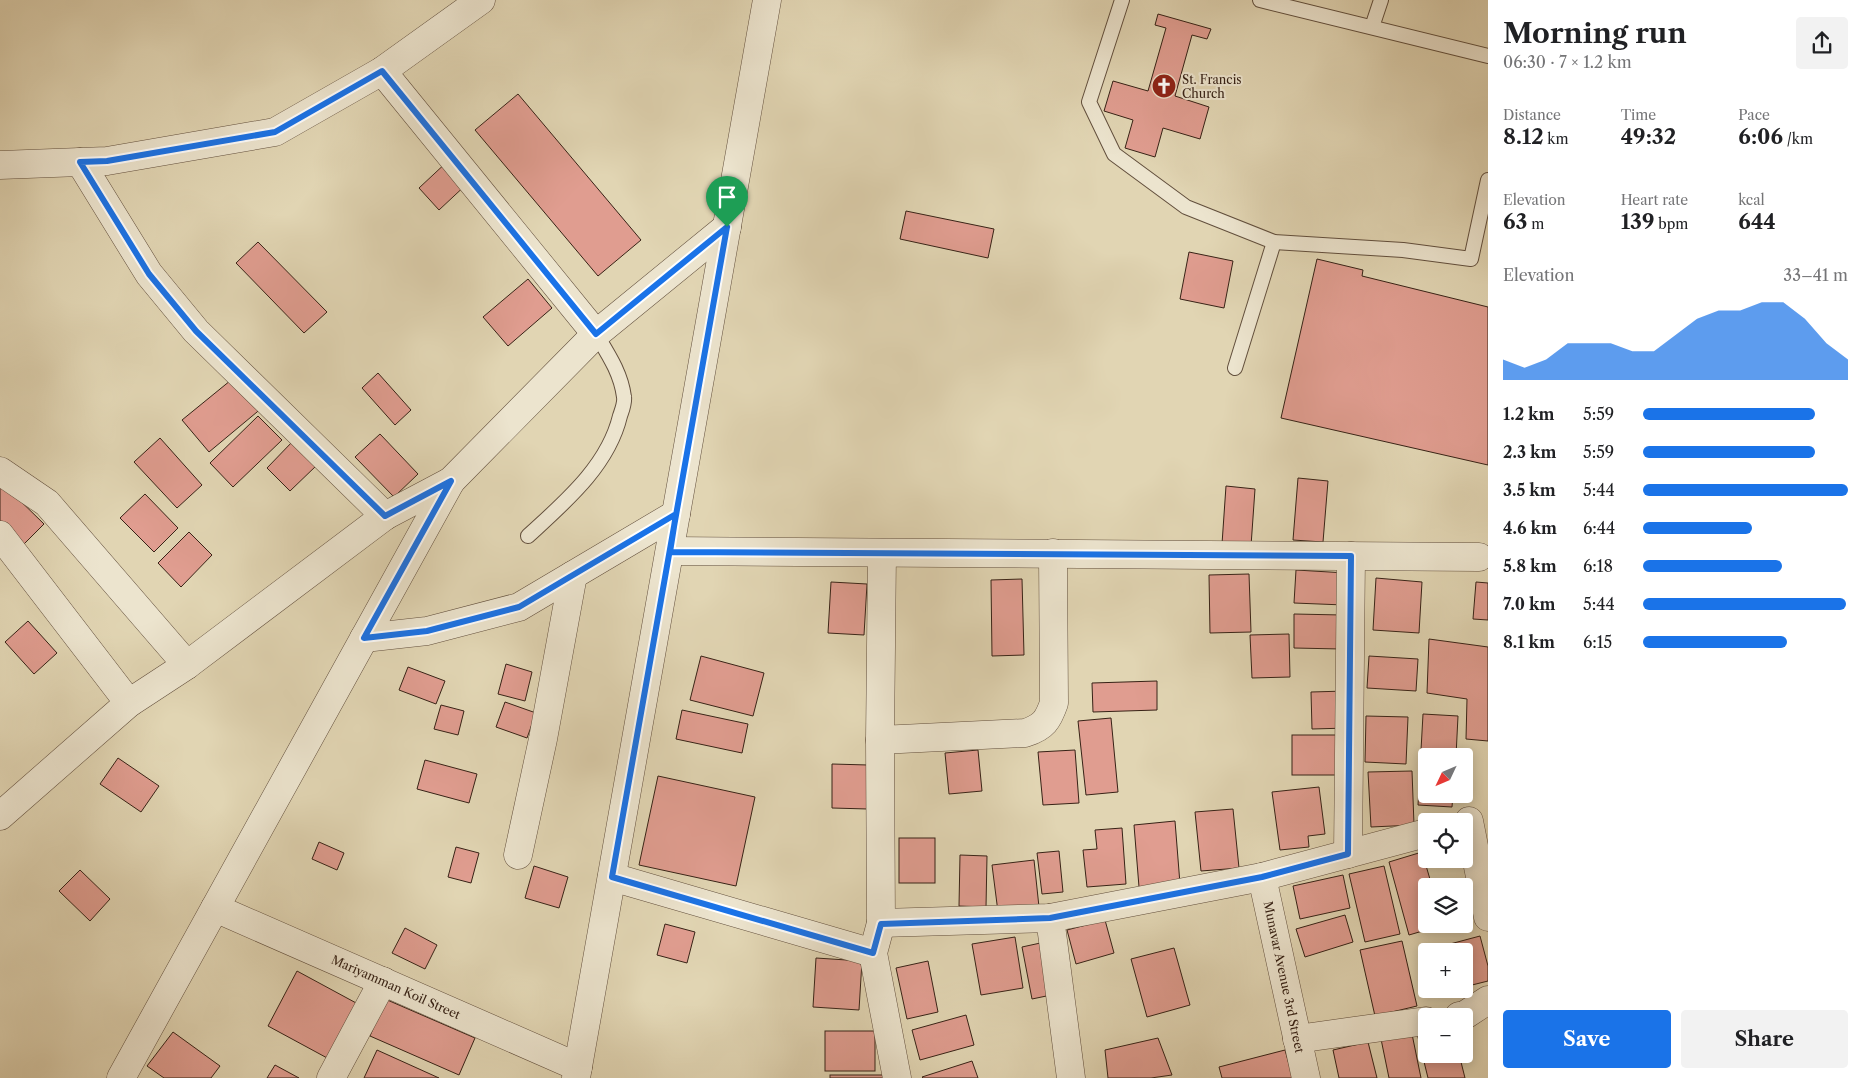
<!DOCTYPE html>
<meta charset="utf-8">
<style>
:root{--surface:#fff;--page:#f2f2f2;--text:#202124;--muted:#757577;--accent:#1a73e8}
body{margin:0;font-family:"Libre Caslon Text",serif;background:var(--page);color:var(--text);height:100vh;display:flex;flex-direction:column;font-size:19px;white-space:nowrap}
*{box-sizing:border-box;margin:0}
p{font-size:16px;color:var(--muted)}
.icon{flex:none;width:28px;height:28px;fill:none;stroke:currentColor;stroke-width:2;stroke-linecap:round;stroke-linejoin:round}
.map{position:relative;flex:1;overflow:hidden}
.details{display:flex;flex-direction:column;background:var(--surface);width:375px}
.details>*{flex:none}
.needle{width:32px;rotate:226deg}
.controls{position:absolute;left:1418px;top:748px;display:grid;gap:10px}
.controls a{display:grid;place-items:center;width:55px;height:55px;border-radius:5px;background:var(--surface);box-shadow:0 2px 12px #0003;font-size:25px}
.pin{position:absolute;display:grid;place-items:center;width:42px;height:42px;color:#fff;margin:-51px -21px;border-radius:50% 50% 50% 0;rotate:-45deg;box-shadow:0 0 5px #0007}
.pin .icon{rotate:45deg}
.round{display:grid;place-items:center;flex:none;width:52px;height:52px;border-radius:5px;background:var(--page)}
.summary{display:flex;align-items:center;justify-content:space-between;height:85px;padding:0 15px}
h1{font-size:28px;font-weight:700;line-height:38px}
.figures{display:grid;grid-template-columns:repeat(3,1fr);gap:8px;height:85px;padding:5px 15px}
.figures div{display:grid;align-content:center}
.figures b{font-size:21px;font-weight:700}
.figures small{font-size:14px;font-weight:400}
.figures p{font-size:14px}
.chart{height:140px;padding:10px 15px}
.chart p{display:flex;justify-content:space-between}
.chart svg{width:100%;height:90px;margin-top:5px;fill:var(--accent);opacity:.7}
.action{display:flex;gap:10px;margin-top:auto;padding:10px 15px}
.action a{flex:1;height:58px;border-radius:5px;background:var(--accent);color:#fff;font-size:20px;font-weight:700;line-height:58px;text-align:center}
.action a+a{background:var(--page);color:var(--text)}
ul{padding:0 15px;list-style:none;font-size:16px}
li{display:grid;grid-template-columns:80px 60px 1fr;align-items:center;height:38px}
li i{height:12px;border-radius:6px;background:var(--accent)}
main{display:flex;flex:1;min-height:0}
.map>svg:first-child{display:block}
.building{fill:#e09d90;stroke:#372216}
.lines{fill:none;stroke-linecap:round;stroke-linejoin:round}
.service-casing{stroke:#624f3d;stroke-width:16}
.minor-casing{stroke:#624f3d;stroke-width:29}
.tertiary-casing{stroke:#624f3d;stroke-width:29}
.service{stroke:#ece4ce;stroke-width:14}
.minor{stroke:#ece4ce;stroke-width:28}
.tertiary{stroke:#ece4ce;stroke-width:28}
.route-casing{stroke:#fff;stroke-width:10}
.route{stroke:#1a73e8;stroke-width:6}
.labels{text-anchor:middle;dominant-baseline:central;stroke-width:4;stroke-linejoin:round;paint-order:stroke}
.poi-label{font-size:12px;fill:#372216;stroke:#ece4ce;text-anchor:start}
.street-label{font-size:12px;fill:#372216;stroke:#ece4ce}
</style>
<main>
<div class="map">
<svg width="1488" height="1078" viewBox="0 0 1488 1078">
<rect width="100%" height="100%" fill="#e1d5b3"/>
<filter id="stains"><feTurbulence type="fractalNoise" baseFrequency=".004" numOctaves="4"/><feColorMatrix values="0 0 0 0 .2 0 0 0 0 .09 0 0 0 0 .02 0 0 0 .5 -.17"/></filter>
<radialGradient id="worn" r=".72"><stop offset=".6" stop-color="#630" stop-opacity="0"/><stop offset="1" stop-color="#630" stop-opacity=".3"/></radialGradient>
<g class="building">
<polygon points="1158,14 1211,29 1207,39 1192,35 1175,96 1209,107 1200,139 1163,128 1155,157 1125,148 1133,120 1104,111 1113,81 1148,91 1166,28 1155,25"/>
<polygon points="518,94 641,240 598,276 475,130"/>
<polygon points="449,160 469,182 439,210 419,188"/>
<polygon points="906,211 994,229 988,258 900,239"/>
<polygon points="258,242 327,312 304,333 236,263"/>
<polygon points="1189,252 1233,261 1224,308 1180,299"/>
<polygon points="1317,259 1363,270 1362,276 1488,307 1488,465 1281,418"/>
<polygon points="528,279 552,308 508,346 483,317"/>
<polygon points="378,373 411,410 395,425 362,388"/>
<polygon points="236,376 263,407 209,452 182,420"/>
<polygon points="258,416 282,440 233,487 210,463"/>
<polygon points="380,434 418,474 394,497 355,457"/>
<polygon points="160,438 202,485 177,508 134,462"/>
<polygon points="293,441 317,465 290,491 267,468"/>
<polygon points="1298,478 1328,481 1323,542 1293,540"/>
<polygon points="0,481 44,524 23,545 0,523"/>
<polygon points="1226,486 1255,489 1251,546 1222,544"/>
<polygon points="145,494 178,528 154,552 120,518"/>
<polygon points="189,532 212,555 181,587 158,563"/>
<polygon points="1296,570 1346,573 1344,605 1294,603"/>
<polygon points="1249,574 1251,632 1210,633 1209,575"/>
<polygon points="1376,578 1422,582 1419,633 1373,630"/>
<polygon points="1022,579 1024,655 992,656 991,580"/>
<polygon points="831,582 867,584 864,635 828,633"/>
<polygon points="1476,582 1488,583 1488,620 1473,619"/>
<polygon points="1294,614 1342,615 1341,649 1294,648"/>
<polygon points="28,621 57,653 34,674 5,642"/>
<polygon points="1289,634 1290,677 1252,678 1250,635"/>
<polygon points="1429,639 1488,647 1488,741 1466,739 1467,699 1427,693"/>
<polygon points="701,656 764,673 753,716 690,700"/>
<polygon points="1369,656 1418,659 1416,691 1367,688"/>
<polygon points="506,664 532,672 525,701 498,694"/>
<polygon points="408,667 445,681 436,704 399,690"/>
<polygon points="1157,681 1157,710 1093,712 1092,683"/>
<polygon points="1346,691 1348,728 1312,729 1311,692"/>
<polygon points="505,702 536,713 527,738 496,727"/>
<polygon points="441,705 464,711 458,735 434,729"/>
<polygon points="682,710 748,724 742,753 676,739"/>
<polygon points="1423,714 1458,716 1456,756 1426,756 1426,794 1453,794 1452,807 1418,805"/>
<polygon points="1366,716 1408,717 1406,764 1365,762"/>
<polygon points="1111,718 1118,792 1086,795 1078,721"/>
<rect x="1292" y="735" width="51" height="40"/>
<polygon points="978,750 982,791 949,794 945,753"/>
<polygon points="1075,750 1079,803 1043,805 1038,752"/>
<polygon points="118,758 159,786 141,812 100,784"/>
<polygon points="425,760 477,774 469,803 417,789"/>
<polygon points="832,764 868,765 868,809 832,808"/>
<polygon points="1412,771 1414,825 1371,827 1368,772"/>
<polygon points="658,776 755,797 736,886 639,865"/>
<polygon points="1319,787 1325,834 1308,836 1309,847 1280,850 1272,792"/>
<polygon points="1233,809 1239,868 1201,871 1195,812"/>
<polygon points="1175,821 1180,884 1139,887 1134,825"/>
<polygon points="1122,828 1126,884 1087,887 1083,850 1097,849 1095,830"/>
<rect x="899" y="838" width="36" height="45"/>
<polygon points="319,842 344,853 337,870 312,859"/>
<polygon points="456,847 479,853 471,883 448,877"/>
<polygon points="1059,851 1063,892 1042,894 1037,853"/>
<polygon points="1422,852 1432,886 1426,886 1426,924 1442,924 1443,925 1409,935 1389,862"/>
<polygon points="960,855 987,856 986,907 959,906"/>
<polygon points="1034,860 1039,907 998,912 992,865"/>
<polygon points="534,866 568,877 559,908 525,898"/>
<polygon points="1384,866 1400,934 1365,942 1349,874"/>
<polygon points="80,870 110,899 90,921 59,891"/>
<polygon points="1343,875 1350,908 1300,919 1293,886"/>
<polygon points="1345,915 1353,942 1305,957 1296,929"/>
<polygon points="1105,920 1114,953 1076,964 1067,930"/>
<polygon points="665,924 695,932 687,963 657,955"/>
<polygon points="405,928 437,945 425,969 392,953"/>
<polygon points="1480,936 1488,966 1488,981 1464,987 1464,951 1452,951 1450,944"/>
<polygon points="1015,937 1023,988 981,995 972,944"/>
<polygon points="1402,941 1417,1006 1375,1016 1360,950"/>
<polygon points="1045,942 1056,994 1032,999 1022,947"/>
<polygon points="1174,948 1190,1005 1147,1017 1131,959"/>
<polygon points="816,958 862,961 859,1010 813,1007"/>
<polygon points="928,961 938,1012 907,1019 896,968"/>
<polygon points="297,971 358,1004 329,1059 268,1026"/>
<polygon points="385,999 475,1038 459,1075 370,1036"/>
<polygon points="966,1015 974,1045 920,1060 912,1030"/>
<rect x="825" y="1031" width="50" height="40"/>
<polygon points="1426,1031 1426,1054 1459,1054 1465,1078 1428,1078 1417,1033"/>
<polygon points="173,1032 220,1066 211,1078 164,1078 147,1066"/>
<polygon points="1412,1034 1421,1078 1389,1078 1381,1039"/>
<polygon points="1158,1038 1172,1075 1151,1078 1108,1078 1105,1050"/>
<polygon points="1368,1042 1377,1078 1339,1078 1333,1050"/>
<polygon points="377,1050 439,1078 364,1078"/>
<polygon points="1285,1050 1293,1078 1222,1078 1219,1067"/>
<polygon points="972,1061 978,1078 923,1078 922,1077"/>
<polygon points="275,1065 299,1078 267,1078"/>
<rect x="830" y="1075" width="60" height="3"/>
</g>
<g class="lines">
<defs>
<g id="service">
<polyline points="1122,0 1089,102 1114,154 1186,207 1274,242 1403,250 1471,259 1488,180"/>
<polyline points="1260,0 1488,56"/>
<polyline points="1372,27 1381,0"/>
<polyline points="1235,368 1274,242"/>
<path d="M528,536C565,502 608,466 620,416C622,410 625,403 624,397C621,373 608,354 596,334"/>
</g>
<g id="minor">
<polyline points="382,71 596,334"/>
<polyline points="80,162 149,274 196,331 385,516"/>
<polyline points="0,165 107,161 275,132 382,71 481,0"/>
<polyline points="0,471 47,503 187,665"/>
<polyline points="0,535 129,703"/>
<polyline points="670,551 1479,557"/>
<polyline points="882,553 880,740 881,923 873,953 897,1078"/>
<polyline points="364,638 427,631 519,607 676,514"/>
<path d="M880,740L1025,733C1044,727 1048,720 1054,703L1053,553"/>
<polyline points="0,816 129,703 187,665 385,516 451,481 596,334 727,227"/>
<polyline points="1469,821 1488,917"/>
<polyline points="1348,854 1351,556"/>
<polyline points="518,855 543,739 573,575"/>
<polyline points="612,877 873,953"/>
<polyline points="1262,877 1306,1078"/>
<polyline points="215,908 578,1067"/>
<polyline points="1050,918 1071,1078"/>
<polyline points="881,923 1050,918 1262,877 1426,833"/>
<polyline points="1459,1016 1465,1015 1488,1000"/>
<polyline points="1297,1039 1426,1021"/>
<polyline points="121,1078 451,481"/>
<polyline points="331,1078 383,981"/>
</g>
<polyline id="tertiary" points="576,1078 767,0"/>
</defs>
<use href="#service" class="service-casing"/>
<use href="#minor" class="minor-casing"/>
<use href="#tertiary" class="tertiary-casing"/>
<use href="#service" class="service"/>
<use href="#minor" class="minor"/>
<use href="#tertiary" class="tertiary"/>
</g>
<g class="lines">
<defs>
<polyline id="route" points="727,227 596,334 382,71 275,132 107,161 80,162 149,274 196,331 385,516 451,481 364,638 427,631 519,607 676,514 670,552 1351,556 1348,854 1262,877 1050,918 881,924 873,953 612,877 727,227"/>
</defs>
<use href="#route" class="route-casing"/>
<use href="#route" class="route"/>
</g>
<defs>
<symbol id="church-disc" viewBox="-11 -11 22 22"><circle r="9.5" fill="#8f2418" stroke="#ece4ce"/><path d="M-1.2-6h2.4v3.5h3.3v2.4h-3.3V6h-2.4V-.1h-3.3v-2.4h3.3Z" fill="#fff"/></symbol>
</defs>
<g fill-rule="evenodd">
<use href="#church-disc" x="1150" y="72" width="28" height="28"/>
</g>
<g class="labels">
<g class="poi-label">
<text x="1182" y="79">St. Francis<tspan x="1182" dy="14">Church</tspan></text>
</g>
<g class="street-label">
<text transform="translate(1284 977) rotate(78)">Munavar Avenue 3rd Street</text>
<text transform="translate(396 987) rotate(24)">Mariyamman Koil Street</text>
</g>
</g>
<rect width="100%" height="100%" filter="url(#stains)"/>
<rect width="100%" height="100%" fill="url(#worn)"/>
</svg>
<div class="controls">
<a><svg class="needle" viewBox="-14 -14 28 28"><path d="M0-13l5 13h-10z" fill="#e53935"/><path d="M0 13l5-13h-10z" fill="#757577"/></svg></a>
<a><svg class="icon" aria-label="locate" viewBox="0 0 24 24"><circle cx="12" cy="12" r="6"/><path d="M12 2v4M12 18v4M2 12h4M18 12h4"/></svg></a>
<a><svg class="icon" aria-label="layers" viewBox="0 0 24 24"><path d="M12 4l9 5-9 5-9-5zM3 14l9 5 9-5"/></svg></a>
<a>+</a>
<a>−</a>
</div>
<div class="pin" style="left:727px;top:227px;background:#1e9e55"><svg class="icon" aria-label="arrive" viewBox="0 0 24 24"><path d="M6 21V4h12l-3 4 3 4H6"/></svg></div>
</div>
<section class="details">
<div class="summary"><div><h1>Morning run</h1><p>06:30 · 7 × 1.2 km</p></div><a class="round"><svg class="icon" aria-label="share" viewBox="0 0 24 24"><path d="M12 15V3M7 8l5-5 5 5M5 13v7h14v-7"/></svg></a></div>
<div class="figures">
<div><p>Distance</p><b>8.12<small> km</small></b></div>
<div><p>Time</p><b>49:32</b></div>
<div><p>Pace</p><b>6:06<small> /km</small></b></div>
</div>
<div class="figures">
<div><p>Elevation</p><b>63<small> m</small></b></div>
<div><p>Heart rate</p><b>139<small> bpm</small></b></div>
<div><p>kcal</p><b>644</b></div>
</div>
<div class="chart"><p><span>Elevation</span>33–41 m</p>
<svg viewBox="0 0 160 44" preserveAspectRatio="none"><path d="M0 44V34L10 38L20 34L30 26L40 26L50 26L60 30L70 30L80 22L90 14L100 10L110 10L120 6L130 6L140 14L150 26L160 34V44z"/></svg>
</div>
<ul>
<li><b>1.2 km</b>5:59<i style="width:84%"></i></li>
<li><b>2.3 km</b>5:59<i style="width:84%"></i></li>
<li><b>3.5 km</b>5:44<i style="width:100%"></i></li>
<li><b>4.6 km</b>6:44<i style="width:53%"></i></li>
<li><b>5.8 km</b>6:18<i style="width:68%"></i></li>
<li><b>7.0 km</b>5:44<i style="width:99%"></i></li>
<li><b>8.1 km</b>6:15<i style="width:70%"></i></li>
</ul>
<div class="action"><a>Save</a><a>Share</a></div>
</section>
</main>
